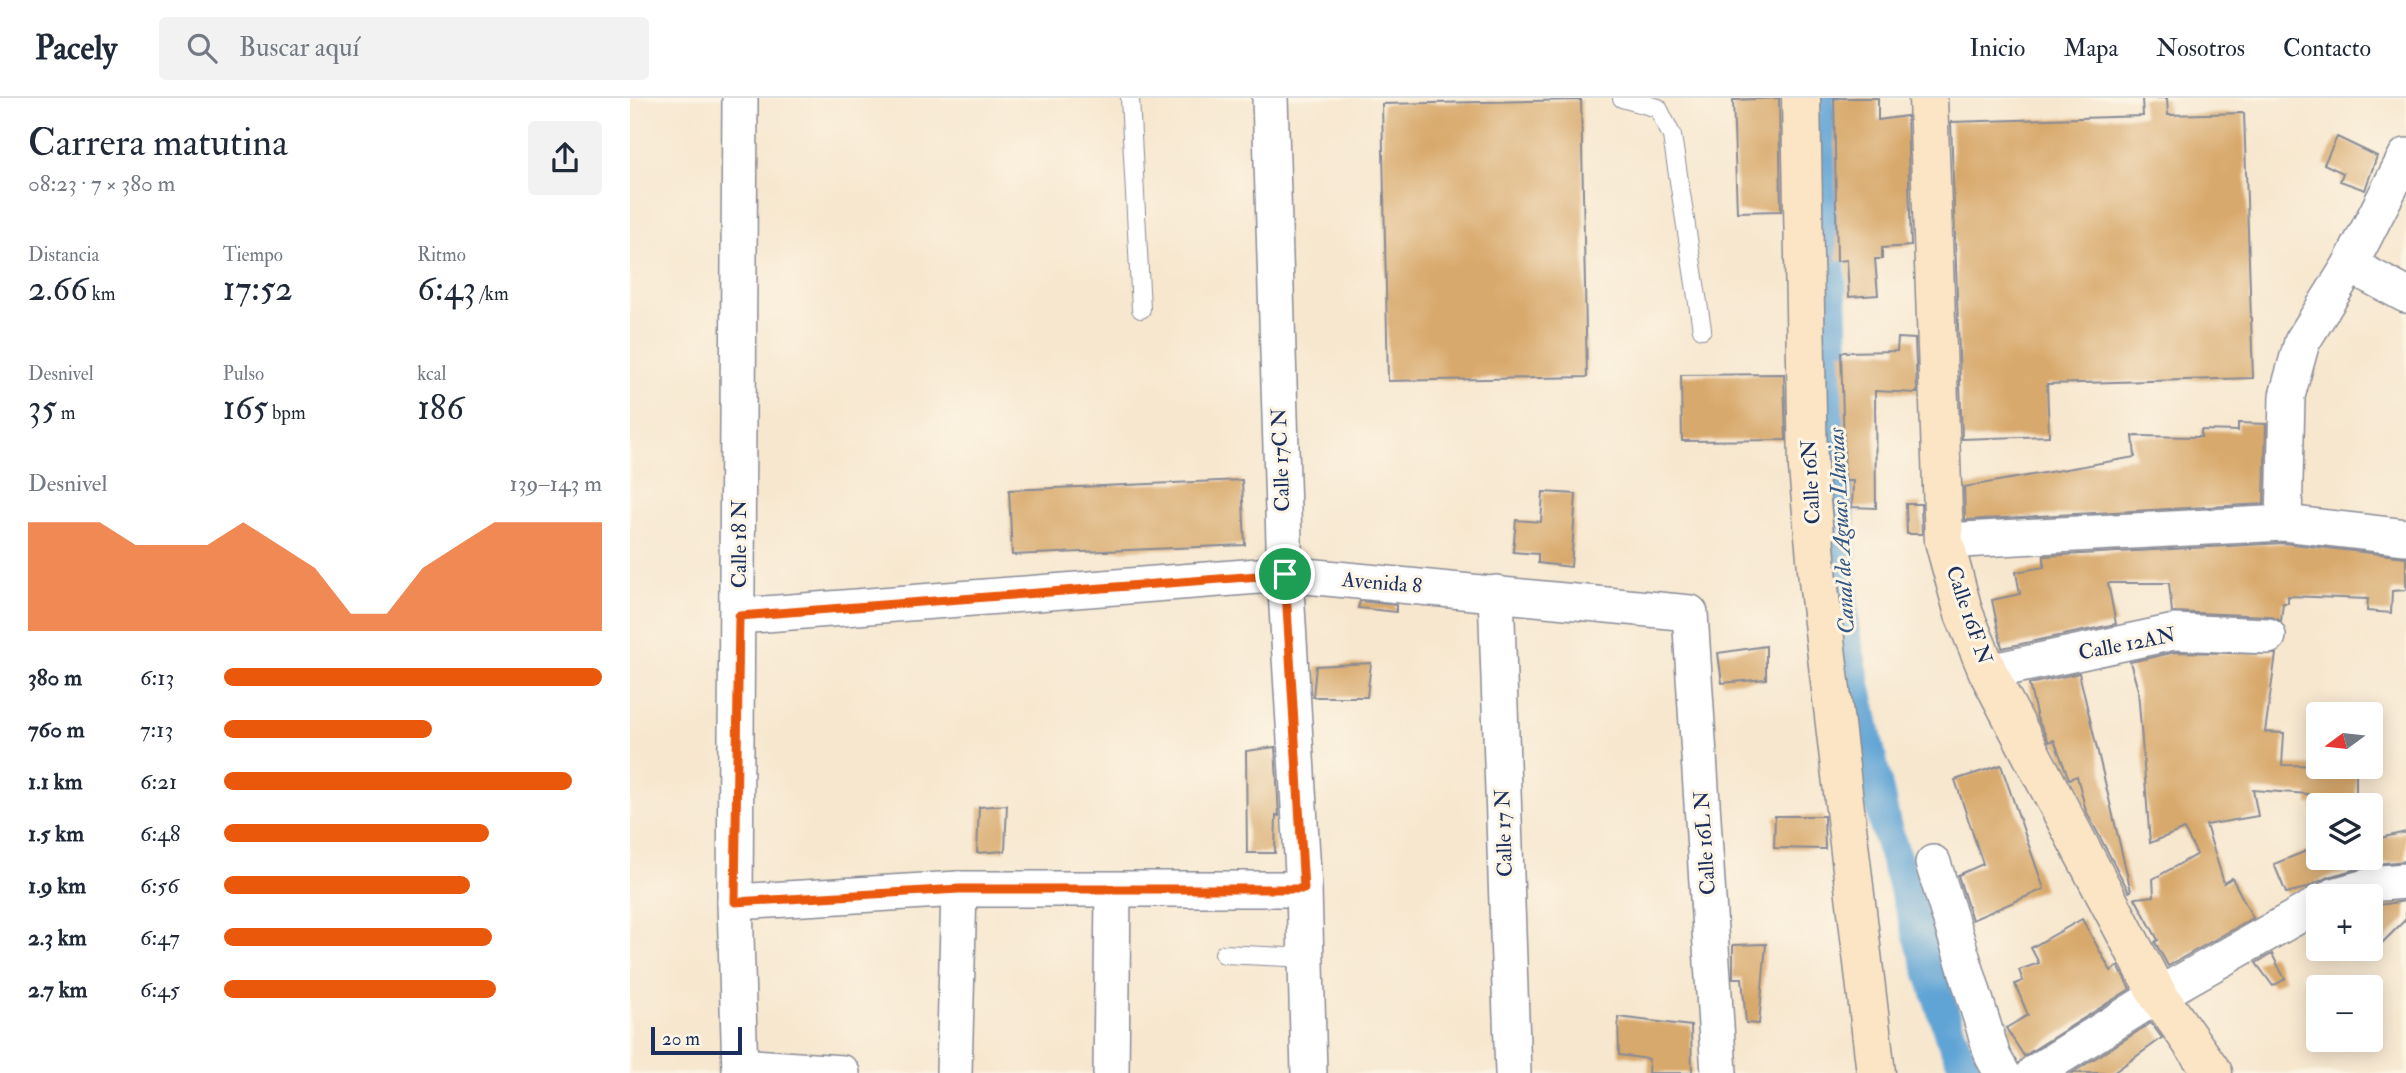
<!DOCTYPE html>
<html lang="es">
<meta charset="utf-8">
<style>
:root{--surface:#fff;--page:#f2f2f3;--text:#1f2937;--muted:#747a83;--line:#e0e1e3;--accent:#ea580c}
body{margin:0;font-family:"IM FELL Double Pica",serif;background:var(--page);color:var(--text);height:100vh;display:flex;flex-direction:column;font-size:26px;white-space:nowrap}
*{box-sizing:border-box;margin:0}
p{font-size:23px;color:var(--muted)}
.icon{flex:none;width:38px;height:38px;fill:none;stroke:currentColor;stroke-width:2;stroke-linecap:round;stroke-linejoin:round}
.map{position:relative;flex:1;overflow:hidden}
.drawer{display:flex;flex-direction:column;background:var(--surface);width:630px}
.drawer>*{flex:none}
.needle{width:46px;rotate:255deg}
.buttons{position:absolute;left:1676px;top:604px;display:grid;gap:14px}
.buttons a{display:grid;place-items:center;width:77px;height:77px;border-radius:7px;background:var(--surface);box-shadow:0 4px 18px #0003;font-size:35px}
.scale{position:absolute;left:21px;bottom:18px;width:91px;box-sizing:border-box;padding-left:7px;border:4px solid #1b2f5e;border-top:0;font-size:19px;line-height:24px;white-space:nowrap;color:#1b2f5e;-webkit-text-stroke:5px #fcf5e5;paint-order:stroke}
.pin{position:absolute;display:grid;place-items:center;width:60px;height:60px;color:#fff;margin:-30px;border:4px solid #fff;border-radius:50%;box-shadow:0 2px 7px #0007}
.round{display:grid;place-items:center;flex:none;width:74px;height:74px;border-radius:7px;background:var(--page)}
.headline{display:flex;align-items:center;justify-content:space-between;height:119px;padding:0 28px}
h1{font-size:38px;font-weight:600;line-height:52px}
.stats{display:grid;grid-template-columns:repeat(3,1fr);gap:10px;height:119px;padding:7px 28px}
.stats div{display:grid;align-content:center}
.stats b{font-size:35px;font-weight:600}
.stats small{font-size:19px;font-weight:400}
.stats p{font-size:19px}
.chart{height:196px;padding:14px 28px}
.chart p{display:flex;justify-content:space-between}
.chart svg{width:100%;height:126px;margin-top:7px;fill:var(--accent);opacity:.7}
ul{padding:0 28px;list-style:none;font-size:23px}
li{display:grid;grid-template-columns:112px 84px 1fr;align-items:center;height:52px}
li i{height:18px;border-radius:9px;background:var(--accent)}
header{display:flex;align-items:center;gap:42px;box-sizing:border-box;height:98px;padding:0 35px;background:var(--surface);border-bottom:2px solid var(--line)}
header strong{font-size:33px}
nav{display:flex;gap:38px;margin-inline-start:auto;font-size:24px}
.search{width:490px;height:63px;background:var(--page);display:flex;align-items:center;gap:18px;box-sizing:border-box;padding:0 24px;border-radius:7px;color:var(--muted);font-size:26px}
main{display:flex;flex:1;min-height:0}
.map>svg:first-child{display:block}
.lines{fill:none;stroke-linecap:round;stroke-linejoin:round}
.canal{stroke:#60a4d5;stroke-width:32}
.building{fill:#d8a96c}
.lane-casing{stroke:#898b96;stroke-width:20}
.street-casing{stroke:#898b96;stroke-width:38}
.secondary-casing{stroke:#898b96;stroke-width:41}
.lane{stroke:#fff;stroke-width:18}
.street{stroke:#fff;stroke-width:35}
.secondary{stroke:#fce5c4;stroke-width:38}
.route-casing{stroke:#fff;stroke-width:14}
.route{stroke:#ea580c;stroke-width:9}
.labels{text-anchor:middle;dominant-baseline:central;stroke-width:6;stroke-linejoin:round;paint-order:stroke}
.street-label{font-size:21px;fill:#1b2f5e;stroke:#fcf5e5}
.water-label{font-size:23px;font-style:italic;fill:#335888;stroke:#fcf5e5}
</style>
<header>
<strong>Pacely</strong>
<div class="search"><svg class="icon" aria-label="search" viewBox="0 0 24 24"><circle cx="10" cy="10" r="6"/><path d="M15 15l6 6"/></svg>Buscar aquí</div>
<nav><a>Inicio</a><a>Mapa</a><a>Nosotros</a><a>Contacto</a></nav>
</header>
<main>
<section class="drawer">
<div class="headline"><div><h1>Carrera matutina</h1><p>08:23 · 7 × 380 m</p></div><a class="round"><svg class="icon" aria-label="share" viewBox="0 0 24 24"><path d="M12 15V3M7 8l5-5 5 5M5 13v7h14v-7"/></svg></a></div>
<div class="stats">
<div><p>Distancia</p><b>2.66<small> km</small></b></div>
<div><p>Tiempo</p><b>17:52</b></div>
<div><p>Ritmo</p><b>6:43<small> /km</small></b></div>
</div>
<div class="stats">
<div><p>Desnivel</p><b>35<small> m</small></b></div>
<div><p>Pulso</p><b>165<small> bpm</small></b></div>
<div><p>kcal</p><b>186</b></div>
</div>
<div class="chart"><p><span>Desnivel</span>139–143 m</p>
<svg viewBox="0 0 160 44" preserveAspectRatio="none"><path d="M0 44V6L10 6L20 6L30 14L40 14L50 14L60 6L70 14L80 22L90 38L100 38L110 22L120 14L130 6L140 6L150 6L160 6V44z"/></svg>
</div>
<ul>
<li><b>380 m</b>6:13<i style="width:100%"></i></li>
<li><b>760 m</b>7:13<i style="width:55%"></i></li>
<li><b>1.1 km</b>6:21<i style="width:92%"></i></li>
<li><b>1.5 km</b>6:48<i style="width:70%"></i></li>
<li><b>1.9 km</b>6:56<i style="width:65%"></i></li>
<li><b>2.3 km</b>6:47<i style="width:71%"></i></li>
<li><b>2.7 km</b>6:45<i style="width:72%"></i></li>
</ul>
</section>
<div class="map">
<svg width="1776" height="975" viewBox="0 0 1776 975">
<rect width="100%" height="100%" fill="#fcf5e5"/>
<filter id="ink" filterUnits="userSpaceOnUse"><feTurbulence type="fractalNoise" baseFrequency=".0143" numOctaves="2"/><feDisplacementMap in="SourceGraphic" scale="14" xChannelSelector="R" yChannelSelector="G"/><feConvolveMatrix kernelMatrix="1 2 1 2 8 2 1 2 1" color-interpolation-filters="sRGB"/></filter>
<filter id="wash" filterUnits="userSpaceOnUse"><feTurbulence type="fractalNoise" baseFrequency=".00686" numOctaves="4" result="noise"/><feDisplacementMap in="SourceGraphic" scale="28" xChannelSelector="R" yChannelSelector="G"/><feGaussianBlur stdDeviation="1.57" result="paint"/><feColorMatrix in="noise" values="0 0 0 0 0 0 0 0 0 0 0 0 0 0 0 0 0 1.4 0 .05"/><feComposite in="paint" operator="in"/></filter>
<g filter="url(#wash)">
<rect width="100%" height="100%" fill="#f7e7cf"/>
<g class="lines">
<polyline class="canal" points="1194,0 1213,530 1255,727 1321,939 1338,975"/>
</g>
<g id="blocks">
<g class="building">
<polygon points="1149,0 1151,113 1107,114 1103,2"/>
<polygon points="1204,0 1248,0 1248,22 1277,18 1281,148 1252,150 1252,161 1245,161 1248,197 1219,199 1217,162 1207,163"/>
<polygon points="1512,0 1537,0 1538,17 1614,15 1623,280 1417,286 1419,338 1332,341 1321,24 1513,18"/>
<polygon points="951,2 957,279 758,283 752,6"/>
<polygon points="1707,39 1747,58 1735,92 1710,83 1713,75 1694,66"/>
<polygon points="1268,240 1285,241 1287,295 1245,293 1246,410 1222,409 1223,383 1215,383 1211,254 1267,253"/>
<polygon points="1154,276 1156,342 1052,343 1051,277"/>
<polygon points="1608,325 1636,326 1634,406 1335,422 1334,389 1505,359 1503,338 1571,339 1571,332 1608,333"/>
<polygon points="612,382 615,447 382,457 379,392"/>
<polygon points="913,394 946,396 941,469 908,465 908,456 883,454 886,422 911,424"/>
<polygon points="1276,406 1291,406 1292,436 1277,436"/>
<polygon points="1653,445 1776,459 1776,492 1762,493 1761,515 1737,513 1738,501 1658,498 1658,505 1653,505 1651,523 1639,518 1542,514 1539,485 1478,485 1486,526 1372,550 1362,502 1390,496 1386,474 1414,469 1414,458"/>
<polygon points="730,503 766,507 766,514 728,510"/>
<polygon points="1136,548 1136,581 1092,585 1088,555"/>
<polygon points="1546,554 1646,556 1635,634 1654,635 1652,667 1726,668 1726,707 1678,707 1678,696 1623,692 1628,718 1576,727 1594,785 1602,780 1623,820 1538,868 1525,844 1528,842 1505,800 1524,798 1523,781 1567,756 1554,731 1520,745 1508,592 1500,564"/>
<polygon points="741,565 737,599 683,599 686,568"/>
<polygon points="1449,575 1501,793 1499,794 1456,713 1447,678 1439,681 1424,642 1419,644 1407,620 1399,586"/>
<polygon points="645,649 649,718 646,717 645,755 617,755 616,653"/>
<polygon points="1371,667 1414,791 1342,822 1328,777 1353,766 1325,682"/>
<polygon points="377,707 375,753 347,755 349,709"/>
<polygon points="1145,718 1194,718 1195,751 1144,750"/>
<polygon points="1776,734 1776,763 1745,766 1698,779 1676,790 1656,795 1644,766 1689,748 1689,760 1741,760 1741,742"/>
<polygon points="1776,803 1776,821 1741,856 1741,808"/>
<polygon points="1452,821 1481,873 1488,868 1500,891 1394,958 1376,930 1398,917 1385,886 1393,883 1389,872 1409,865 1401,850"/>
<polygon points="1136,846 1129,926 1116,925 1112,880 1103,880 1103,847"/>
<polygon points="1642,856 1655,881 1643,888 1626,865"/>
<polygon points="988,919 1061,928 1062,975 1018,975 1019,961 989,957"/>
<polygon points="1521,925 1532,940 1483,975 1442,975"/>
</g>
</g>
</g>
<g filter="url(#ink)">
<use href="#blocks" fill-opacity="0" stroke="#898b96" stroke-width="2"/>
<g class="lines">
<defs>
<g id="lane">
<polyline points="500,0 511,211"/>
<polyline points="992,0 1028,10 1042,38 1072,231"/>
<polyline points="594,856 676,860"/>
</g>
<g id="street">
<polyline points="110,0 105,804 110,975"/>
<polyline points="640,0 655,476 674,791 679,975"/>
<polyline points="1720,167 1776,197"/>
<polyline points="1654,425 1657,298 1672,244 1720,167 1776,58"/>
<polyline points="1314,443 1654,425 1776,439"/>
<polyline points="866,495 883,975"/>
<polyline points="109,518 655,476 1060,515 1089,975"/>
<polyline points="1358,574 1544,534 1638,538"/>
<polyline points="1303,765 1363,959 1372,975"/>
<polyline points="1703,798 1750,785 1776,783"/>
<polyline points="105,804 329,791 674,791"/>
<polyline points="110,968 212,975"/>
<polyline points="324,975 329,791"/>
<polyline points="481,975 483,794"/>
<polyline points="1404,975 1528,897 1689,806"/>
</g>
<g id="secondary">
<polyline points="1171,0 1178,370 1188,482 1246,975"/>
<polyline points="1298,0 1314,443 1334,516 1358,574 1528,897 1583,975"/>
</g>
</defs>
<use href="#lane" class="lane-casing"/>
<use href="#street" class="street-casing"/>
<use href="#secondary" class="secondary-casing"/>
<use href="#lane" class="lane"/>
<use href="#street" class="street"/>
<use href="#secondary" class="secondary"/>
</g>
</g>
<g class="lines" filter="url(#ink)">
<defs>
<polygon id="route" points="655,476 674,791 329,791 105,804 109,518"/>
</defs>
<use href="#route" class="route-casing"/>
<use href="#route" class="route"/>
</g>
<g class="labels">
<g class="street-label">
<text transform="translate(651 362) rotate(-92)">Calle 17C N</text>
<text transform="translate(1181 384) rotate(-93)">Calle 16N</text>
<text transform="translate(109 446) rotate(-90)">Calle 18 N</text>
<text transform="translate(752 485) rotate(5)">Avenida 8</text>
<text transform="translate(1339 517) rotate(71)">Calle 16F N</text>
<text transform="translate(1497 546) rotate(-11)">Calle 12AN</text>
<text transform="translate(874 735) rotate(-92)">Calle 17 N</text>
<text transform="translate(1075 745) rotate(-94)">Calle 16L N</text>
</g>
<g class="water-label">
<text transform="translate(1211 433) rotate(-93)">Canal de Aguas Lluvias</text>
</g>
</g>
</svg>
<div class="buttons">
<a><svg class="needle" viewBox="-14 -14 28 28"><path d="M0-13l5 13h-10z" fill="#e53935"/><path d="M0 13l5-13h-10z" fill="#747a83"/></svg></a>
<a><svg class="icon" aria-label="layers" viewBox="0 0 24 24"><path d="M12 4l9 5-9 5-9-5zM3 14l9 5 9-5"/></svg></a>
<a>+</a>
<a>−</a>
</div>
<div class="scale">20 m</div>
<div class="pin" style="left:655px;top:476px;background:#1e9e55"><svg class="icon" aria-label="arrive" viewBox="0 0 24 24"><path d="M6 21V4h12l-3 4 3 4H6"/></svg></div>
</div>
</main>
